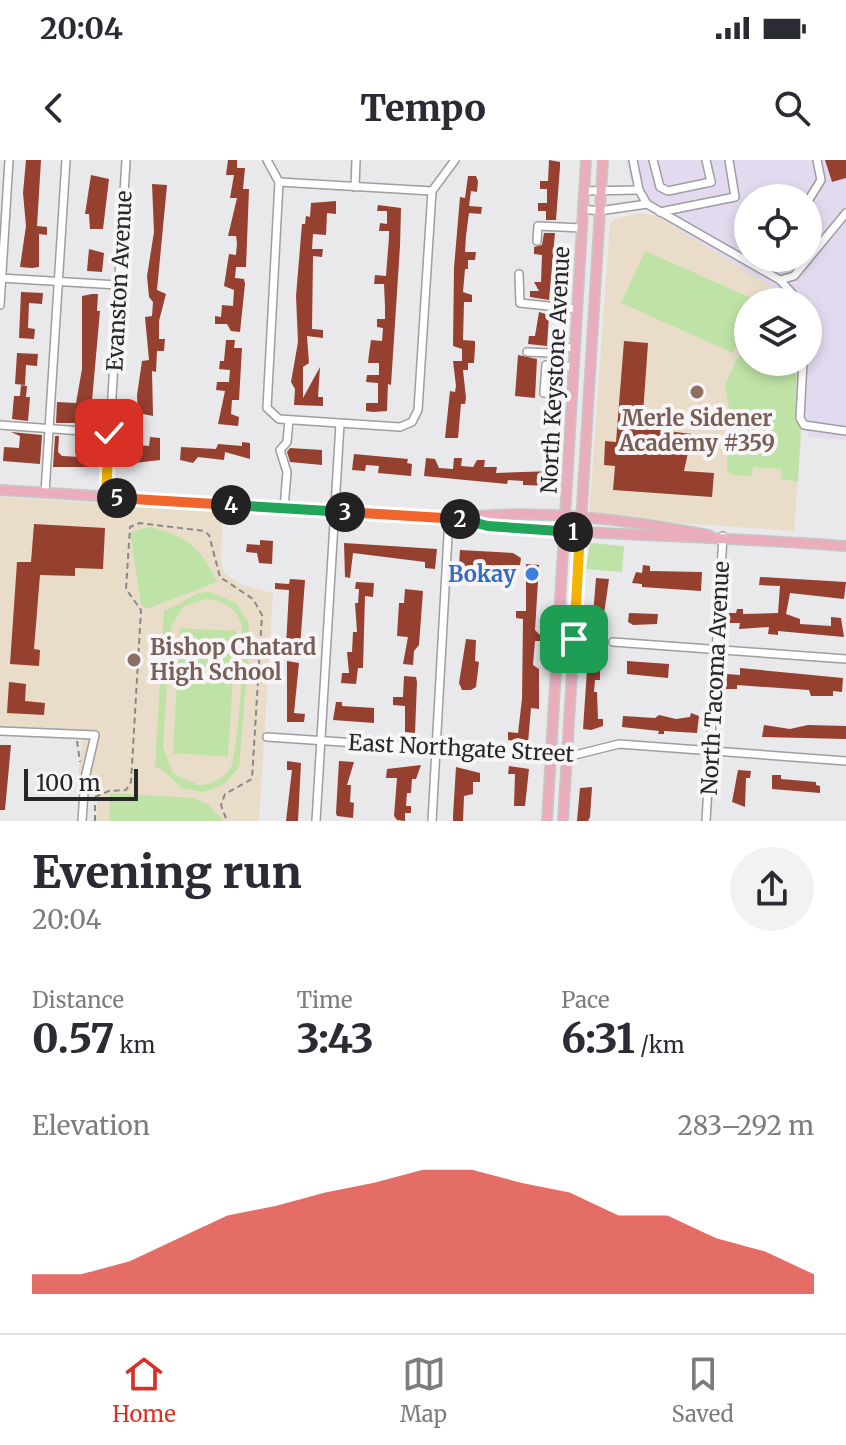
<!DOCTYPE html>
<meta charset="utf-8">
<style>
:root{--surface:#fff;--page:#f2f2f3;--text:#2b2b33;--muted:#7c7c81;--line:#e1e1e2;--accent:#d93025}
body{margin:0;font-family:Merriweather,serif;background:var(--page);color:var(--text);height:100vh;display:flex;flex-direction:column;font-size:30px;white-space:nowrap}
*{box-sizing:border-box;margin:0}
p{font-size:26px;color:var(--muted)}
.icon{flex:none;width:44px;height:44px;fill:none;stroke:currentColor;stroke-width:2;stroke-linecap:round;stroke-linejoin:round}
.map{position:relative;height:661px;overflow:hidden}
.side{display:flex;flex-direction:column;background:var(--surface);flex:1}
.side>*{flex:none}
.fabs{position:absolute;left:734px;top:24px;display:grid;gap:16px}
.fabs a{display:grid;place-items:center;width:88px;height:88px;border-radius:50%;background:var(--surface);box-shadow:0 4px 12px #0003;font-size:40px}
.scale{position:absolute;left:24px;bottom:20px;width:114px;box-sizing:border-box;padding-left:8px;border:4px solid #282728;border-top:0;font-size:22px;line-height:28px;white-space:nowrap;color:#282728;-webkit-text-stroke:6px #f7f5f8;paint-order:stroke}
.pin{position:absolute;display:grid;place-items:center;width:68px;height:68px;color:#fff;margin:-34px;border-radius:16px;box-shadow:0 4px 12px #0006}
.km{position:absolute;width:40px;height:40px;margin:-20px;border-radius:50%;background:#222;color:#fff;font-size:22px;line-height:40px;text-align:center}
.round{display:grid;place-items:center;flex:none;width:84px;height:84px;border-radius:42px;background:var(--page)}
.headline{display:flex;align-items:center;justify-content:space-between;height:136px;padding:0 32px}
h1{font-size:44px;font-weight:800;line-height:60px}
.figures{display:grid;grid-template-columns:repeat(3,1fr);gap:12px;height:136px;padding:8px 32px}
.figures div{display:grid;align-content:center}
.figures b{font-size:40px;font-weight:800}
.figures small{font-size:22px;font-weight:400}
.figures p{font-size:22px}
.chart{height:224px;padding:16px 32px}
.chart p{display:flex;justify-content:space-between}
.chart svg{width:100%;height:144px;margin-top:8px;fill:var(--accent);opacity:.7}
.status{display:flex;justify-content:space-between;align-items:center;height:56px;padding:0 40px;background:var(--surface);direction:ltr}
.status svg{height:22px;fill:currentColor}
header{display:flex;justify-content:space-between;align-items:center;height:104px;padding:0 32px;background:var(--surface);font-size:36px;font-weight:800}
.menu{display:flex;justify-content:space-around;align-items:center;height:112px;border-top:2px solid var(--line);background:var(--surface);font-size:22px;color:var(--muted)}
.menu a{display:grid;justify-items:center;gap:4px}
.menu .active{color:var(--accent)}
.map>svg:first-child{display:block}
.commercial{fill:#e3daef;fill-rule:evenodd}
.education{fill:#e9ddc9}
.green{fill:#bfe3a7;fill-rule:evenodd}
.building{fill:#964030}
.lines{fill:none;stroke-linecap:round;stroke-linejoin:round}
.minor-casing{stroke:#9e9d9f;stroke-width:10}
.major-casing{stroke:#c7c7c7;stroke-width:12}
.path{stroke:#888789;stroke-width:2;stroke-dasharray:6 4;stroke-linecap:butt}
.minor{stroke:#fff;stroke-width:7}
.major{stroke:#e9adbc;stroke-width:9}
.split-1-casing{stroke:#fff;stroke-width:16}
.split-2-casing{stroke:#fff;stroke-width:16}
.split-3-casing{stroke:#fff;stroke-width:16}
.split-4-casing{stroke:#fff;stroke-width:16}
.split-5-casing{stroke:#fff;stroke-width:16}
.split-6-casing{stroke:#fff;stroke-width:16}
.split-1{stroke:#f5b400;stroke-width:10}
.split-2{stroke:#22a559;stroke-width:10}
.split-3{stroke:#f0652b;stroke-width:10}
.split-4{stroke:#22a559;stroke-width:10}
.split-5{stroke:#f0652b;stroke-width:10}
.split-6{stroke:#f5b400;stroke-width:10}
.education-dot{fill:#8d6e63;stroke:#f7f5f8;stroke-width:3}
.shop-dot{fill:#3f7fe0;stroke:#f7f5f8;stroke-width:3}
.labels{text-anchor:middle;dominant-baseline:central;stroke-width:8;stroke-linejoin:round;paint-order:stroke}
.street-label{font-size:22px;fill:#282728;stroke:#f7f5f8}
.education-label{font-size:22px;font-weight:bold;fill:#785e54;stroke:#f7f5f8}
.shop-label{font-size:22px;font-weight:bold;fill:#366cbe;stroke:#f7f5f8;text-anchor:end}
</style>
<div class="status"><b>20:04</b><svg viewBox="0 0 49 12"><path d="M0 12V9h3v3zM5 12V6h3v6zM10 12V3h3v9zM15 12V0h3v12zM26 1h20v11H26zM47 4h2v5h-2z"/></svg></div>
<header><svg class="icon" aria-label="back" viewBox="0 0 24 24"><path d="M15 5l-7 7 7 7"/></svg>Tempo<svg class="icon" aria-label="search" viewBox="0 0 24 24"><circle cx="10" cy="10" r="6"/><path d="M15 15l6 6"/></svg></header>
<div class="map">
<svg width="846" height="661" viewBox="0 0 846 661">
<rect width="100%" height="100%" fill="#e9e8eb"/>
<path class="commercial" d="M626,0H846V280L808,277V272L795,261L797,202H808V142H796L646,49L630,18ZM748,38H808V98H748Z"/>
<g class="education">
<polygon points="640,53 657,56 796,142 748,142 748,202 797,202 795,261 802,266 794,371 589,357 610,63 615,59"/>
<polygon points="0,337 223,351 221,401 224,413 242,425 273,433 259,661 96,661 98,623 78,621 83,570 0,566"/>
</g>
<g class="green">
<polygon points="645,91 756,140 748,142 748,159 733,193 621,143"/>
<polygon points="748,186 748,202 797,202 795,261 801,267 798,322 781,319 781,309 753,307 752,316 733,315 727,311 729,248 725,226 736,200"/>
<path d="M149,367C185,374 202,389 217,422L147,449L141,445L130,372Z"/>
<polygon points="590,383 624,386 622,412 586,409"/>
<path d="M209,432L236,443L248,462L250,477L239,607L225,624L204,632L182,628L161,609L155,608L164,450C178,449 189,432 209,432ZM208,439C223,441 236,448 241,463C246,479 238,596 230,609C222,620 211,624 198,625L173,613L163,587L171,467L184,446Z"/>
<polygon points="180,468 236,471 228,597 173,593"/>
<polygon points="110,633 194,638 206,643 224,661 109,661"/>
</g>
<g class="building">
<polygon points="26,0 41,0 37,66 47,67 47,75 39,74 39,107 32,108 20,107 26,66 23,33"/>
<polygon points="228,0 237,0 237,8 245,8 243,29 249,29 246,107 236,107 235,118 244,119 245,124 240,172 231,171 227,164 215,164 215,156 221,157 222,145 233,146 234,130 224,126 229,94 236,95 237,83 236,76 228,76 237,38 230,38 234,15 226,15"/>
<polygon points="549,0 560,2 560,7 556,60 546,60 546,51 538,51 538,43 547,43 547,29 540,29 540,21 548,21"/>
<polygon points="825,0 846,0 846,18 832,22"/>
<polygon points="91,15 109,19 103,69 90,69 89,54 85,54"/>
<polygon points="468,16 476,16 478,21 477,32 471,31 469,46 482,47 481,54 469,53 466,76 465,92 476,92 475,100 468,100 468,109 465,109 463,132 472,135 472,142 464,142 463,180 475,181 475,187 474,203 468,203 468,210 463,210 466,238 465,244 461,244 458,278 445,278 450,231 455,232 456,226 453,201 462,201 462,189 453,186 454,108 460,37 465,38"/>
<polygon points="152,24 167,25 157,130 166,134 159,161 159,179 165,179 164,191 157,191 156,212 152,211 153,256 138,253 137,235 142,201 149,200 145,157 152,156 153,142 149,137 147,116 154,72"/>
<polygon points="336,41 336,54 327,53 326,75 313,74 312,89 323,89 322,97 313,96 312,169 323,170 323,178 307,176 309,203 303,207 303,238 320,207 318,237 323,237 323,246 294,245 295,229 291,222 298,182 296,136 302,64 305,64 306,56 310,57 311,43"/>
<polygon points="378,45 401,48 400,86 391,225 388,224 387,251 373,252 366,251 366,243 378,243 378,223 366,222 367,215 379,215 379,203 368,203 369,194 371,180 382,181 383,168 377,167 377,159 385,159 385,146 384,124 374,124 375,115 386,116 389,77 389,71 379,71 380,63 387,64 387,51 377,51"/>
<polygon points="544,73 555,73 549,140 530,137 530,131 539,131 534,122 541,122 542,95 534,94 534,87 542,85"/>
<polygon points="89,89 104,93 102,112 87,111"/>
<polygon points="21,132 43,133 42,144 29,143 28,168 35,169 34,179 19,178"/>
<polygon points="92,134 98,134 97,151 100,151 90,263 56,263 57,242 76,243 82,209 82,136"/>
<polygon points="539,152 549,155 547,186 528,184 529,176 535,176"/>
<polygon points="226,180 235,180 234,188 242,188 239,240 232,240 231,254 239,257 238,266 218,264 225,231 216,230 217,222 229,222 230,210 219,209 220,201 224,201"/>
<polygon points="624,181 648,183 642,268 692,274 684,311 714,313 712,337 613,330 615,306 604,305 605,281 616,282"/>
<polygon points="17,193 38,194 37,206 26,205 25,225 15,224"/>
<polygon points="518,195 537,199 535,238 515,236"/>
<polygon points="21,225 27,226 26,237 30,237 28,261 12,259 14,236 20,236"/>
<polygon points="11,272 42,275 40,304 3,301 4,287 19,288 20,276"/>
<polygon points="128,273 137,273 136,285 149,286 150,277 160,278 160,300 126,304"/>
<polygon points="55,276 59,276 58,292 62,296 96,298 95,307 53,307"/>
<polygon points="242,282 250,283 250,299 225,292 224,300 198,297 193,303 180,300 181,287 216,289 218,284 242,286"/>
<polygon points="290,288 322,290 322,305 290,302 287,292"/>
<polygon points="354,294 408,299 407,303 412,304 411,316 378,313 379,306 366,305 365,311 352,310"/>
<polygon points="426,298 435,299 439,308 453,309 454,298 462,298 461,306 473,307 477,300 485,300 484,307 497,307 496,313 553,311 552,326 523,325 523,321 508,320 507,324 424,316"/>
<polygon points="34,364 105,368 103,409 75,408 75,416 40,415 34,489 40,490 39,506 10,504 17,402 31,402"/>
<polygon points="260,380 273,381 272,404 259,403 257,393 246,392 247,384 260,385"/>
<polygon points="344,383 437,389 435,409 425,408 425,402 353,393 350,418 345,417"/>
<polygon points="460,390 513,393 521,398 520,405 499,407 496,417 467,409 466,422 458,422"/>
<polygon points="526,404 539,405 535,470 540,475 540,481 535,481 533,505 539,509 539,549 531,548 528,583 508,580 508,572 518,573 522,539 523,459 516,458 516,451 526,451"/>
<polygon points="643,405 650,406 650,411 702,412 701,431 642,427 642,424 632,423 636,412 642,413"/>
<polygon points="760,417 846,422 844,439 790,433 786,454 800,459 800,464 831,466 831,457 841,458 844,477 778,471 778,475 768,474 769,467 739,469 740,463 729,463 729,453 736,453 737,449 743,449 743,454 778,453 780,426 759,425"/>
<polygon points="596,418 609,419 602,468 592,468"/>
<polygon points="290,419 305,420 300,487 286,486 289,430 275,429 275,423 289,424"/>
<polygon points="356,422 374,423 373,437 365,436 363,508 358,508 356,524 341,523 342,513 349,513 347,492 352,492 353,472 357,472 355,443 358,443 359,429 355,429"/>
<polygon points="405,429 423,431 419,485 414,491 413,505 403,504 408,477 397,476 399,443 404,443"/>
<polygon points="629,453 658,454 657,464 633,465 628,462"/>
<polygon points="466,479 476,480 475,501 479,502 476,527 471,530 462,530 459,523"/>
<polygon points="287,501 299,503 294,553 305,554 304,562 287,562"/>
<polygon points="627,501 669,504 668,518 627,514"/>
<polygon points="740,508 843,518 842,532 833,531 833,536 811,536 809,530 737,525 737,529 726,529 727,514 740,515"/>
<polygon points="587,510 600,511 600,520 595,520 594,532 597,532 598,559 603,559 603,566 591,570 583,569"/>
<polygon points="404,516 416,517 417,522 415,573 405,572 405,546 393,545 393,537 403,537"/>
<polygon points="9,522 26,524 25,541 45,543 44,555 7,553"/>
<polygon points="336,542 342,542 342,546 374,548 374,563 333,560"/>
<polygon points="691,553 699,556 697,573 664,571 664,574 658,574 659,571 622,567 623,556 655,558 659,555 676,559 690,557"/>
<polygon points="764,565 790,569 808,565 846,566 846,579 762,577"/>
<polygon points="0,585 11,585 5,650 0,650"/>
<polygon points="287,601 301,603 298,661 286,661 292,610 287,610"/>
<polygon points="339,601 354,602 347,625 351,625 350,642 354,643 353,658 337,656 336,653"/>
<polygon points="421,605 416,619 412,619 411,633 407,633 406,646 411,646 411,653 405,653 405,661 397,660 394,656 397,618 386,618 387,609"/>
<polygon points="509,606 529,609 525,646 514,646 515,614 508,614"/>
<polygon points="456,607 480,613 480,622 473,622 473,634 464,636 463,661 453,661 453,656"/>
<polygon points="738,610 751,611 750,618 746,618 745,647 732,642"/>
<polygon points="772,615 781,615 781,619 816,622 816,625 820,626 820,633 772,629"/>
<polygon points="592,627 590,657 588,661 577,661 580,628"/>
</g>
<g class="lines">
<defs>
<g id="minor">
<polyline points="267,0 279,22 432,31 455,0"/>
<polyline points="633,0 639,30 647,44 780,120 800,142"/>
<polyline points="653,0 660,27 668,31 711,22"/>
<polyline points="706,0 711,22"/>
<polyline points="279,22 267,248 279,259 400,267 412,262 418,250 432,31"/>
<polyline points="355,27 356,0"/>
<polyline points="584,31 639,30"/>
<polyline points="808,41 821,20 817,0"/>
<polyline points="583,49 599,51 647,44"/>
<polyline points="660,52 735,37 729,0"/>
<polyline points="537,81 538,66 582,68"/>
<polyline points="519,114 520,143 577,149"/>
<polyline points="0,118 118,125"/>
<polyline points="780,120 794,116 846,53"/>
<polyline points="0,145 9,0"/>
<polyline points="527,192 550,193 556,187 574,188"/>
<polyline points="803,202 800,258 804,265 846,271"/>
<polyline points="544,233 546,205 574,207"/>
<polyline points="0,265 109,273"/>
<polyline points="45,333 66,0"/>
<polyline points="106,337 126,0"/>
<polyline points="284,348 287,312 280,290 287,282 289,260"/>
<polyline points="613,482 846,499"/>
<polyline points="0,571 95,575 85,618 82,661"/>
<polyline points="267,577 567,597 619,584 846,601"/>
<polyline points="316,661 340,264"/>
<polyline points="432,661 449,358"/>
<polyline points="706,661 723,376"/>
</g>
<g id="major">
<path d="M0,330L456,358C538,348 628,360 709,375"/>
<path d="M463,360L488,366C608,375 727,377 846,386"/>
<polyline points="547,661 586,0"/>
<polyline points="563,661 603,0"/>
</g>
</defs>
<use href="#minor" class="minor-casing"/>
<use href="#major" class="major-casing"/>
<g class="path">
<polyline points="77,581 80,602"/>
<polyline points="95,637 109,631 126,630 131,622 141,450 126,429 130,367 140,363 204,371 209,375 220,417 253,439 262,455 252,619 225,634 221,645 227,661"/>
<polyline points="95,661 95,639"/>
</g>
<use href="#minor" class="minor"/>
<use href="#major" class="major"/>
</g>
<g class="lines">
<defs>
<polyline id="split-1" points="573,372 580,372 574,479"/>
<polyline id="split-2" points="460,359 488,366 573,372"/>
<polyline id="split-3" points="345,352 460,359"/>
<polyline id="split-4" points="231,345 345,352"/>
<polyline id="split-5" points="117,338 231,345"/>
<polyline id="split-6" points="109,273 106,337 117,338"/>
</defs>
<use href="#split-1" class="split-1-casing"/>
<use href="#split-2" class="split-2-casing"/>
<use href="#split-3" class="split-3-casing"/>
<use href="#split-4" class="split-4-casing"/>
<use href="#split-5" class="split-5-casing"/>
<use href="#split-6" class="split-6-casing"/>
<use href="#split-1" class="split-1"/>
<use href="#split-2" class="split-2"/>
<use href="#split-3" class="split-3"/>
<use href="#split-4" class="split-4"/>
<use href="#split-5" class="split-5"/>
<use href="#split-6" class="split-6"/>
</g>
<g class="education-dot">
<circle cx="697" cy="232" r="8"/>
<circle cx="134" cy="500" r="8"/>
</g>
<circle class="shop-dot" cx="532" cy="414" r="8"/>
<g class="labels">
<g class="street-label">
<text transform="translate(119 121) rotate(-87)">Evanston Avenue</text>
<text transform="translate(555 210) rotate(-87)">North Keystone Avenue</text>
<text transform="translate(715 518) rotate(-87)">North Tacoma Avenue</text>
<text transform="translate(461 588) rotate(3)">East Northgate Street</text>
</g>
<g class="education-label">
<text x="697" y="258">Merle Sidener<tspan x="697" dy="25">Academy #359</tspan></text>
<text x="150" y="487" text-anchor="start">Bishop Chatard<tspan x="150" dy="25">High School</tspan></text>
</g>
<g class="shop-label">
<text x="516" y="414">Bokay</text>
</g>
</g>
</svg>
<div class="fabs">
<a><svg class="icon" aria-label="locate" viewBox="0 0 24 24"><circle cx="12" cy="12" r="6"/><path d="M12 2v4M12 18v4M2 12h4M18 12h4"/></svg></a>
<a><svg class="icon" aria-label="layers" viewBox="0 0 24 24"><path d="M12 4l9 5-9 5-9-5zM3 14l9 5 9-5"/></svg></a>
</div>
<div class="scale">100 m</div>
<div class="pin" style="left:574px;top:479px;background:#1e9e55"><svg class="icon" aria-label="arrive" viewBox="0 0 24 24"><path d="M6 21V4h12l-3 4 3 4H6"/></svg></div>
<div class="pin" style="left:109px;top:273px;background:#d93025"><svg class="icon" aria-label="check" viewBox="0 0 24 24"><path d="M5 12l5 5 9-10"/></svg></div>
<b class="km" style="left:573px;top:372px">1</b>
<b class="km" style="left:460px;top:359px">2</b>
<b class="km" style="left:345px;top:352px">3</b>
<b class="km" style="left:231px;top:345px">4</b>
<b class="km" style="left:117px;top:338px">5</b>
</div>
<section class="side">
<div class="headline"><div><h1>Evening run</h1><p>20:04</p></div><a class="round"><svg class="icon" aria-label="share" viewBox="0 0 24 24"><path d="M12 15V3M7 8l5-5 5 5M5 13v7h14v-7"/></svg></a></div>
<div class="figures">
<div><p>Distance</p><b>0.57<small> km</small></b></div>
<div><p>Time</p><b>3:43</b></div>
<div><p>Pace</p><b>6:31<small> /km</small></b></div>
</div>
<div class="chart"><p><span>Elevation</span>283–292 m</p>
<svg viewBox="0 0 160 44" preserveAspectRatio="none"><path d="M0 44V38L10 38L20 34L30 27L40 20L50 17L60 13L70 10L80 6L90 6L100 10L110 13L120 20L130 20L140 27L150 31L160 38V44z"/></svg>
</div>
</section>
<nav class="menu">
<a class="active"><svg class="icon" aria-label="home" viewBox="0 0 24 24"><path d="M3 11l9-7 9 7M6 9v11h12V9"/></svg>Home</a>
<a><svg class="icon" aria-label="map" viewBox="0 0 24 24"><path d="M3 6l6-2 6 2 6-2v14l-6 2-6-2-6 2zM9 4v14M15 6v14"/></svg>Map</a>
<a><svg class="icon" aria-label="saved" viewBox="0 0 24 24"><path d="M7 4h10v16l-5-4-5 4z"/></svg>Saved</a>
</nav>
